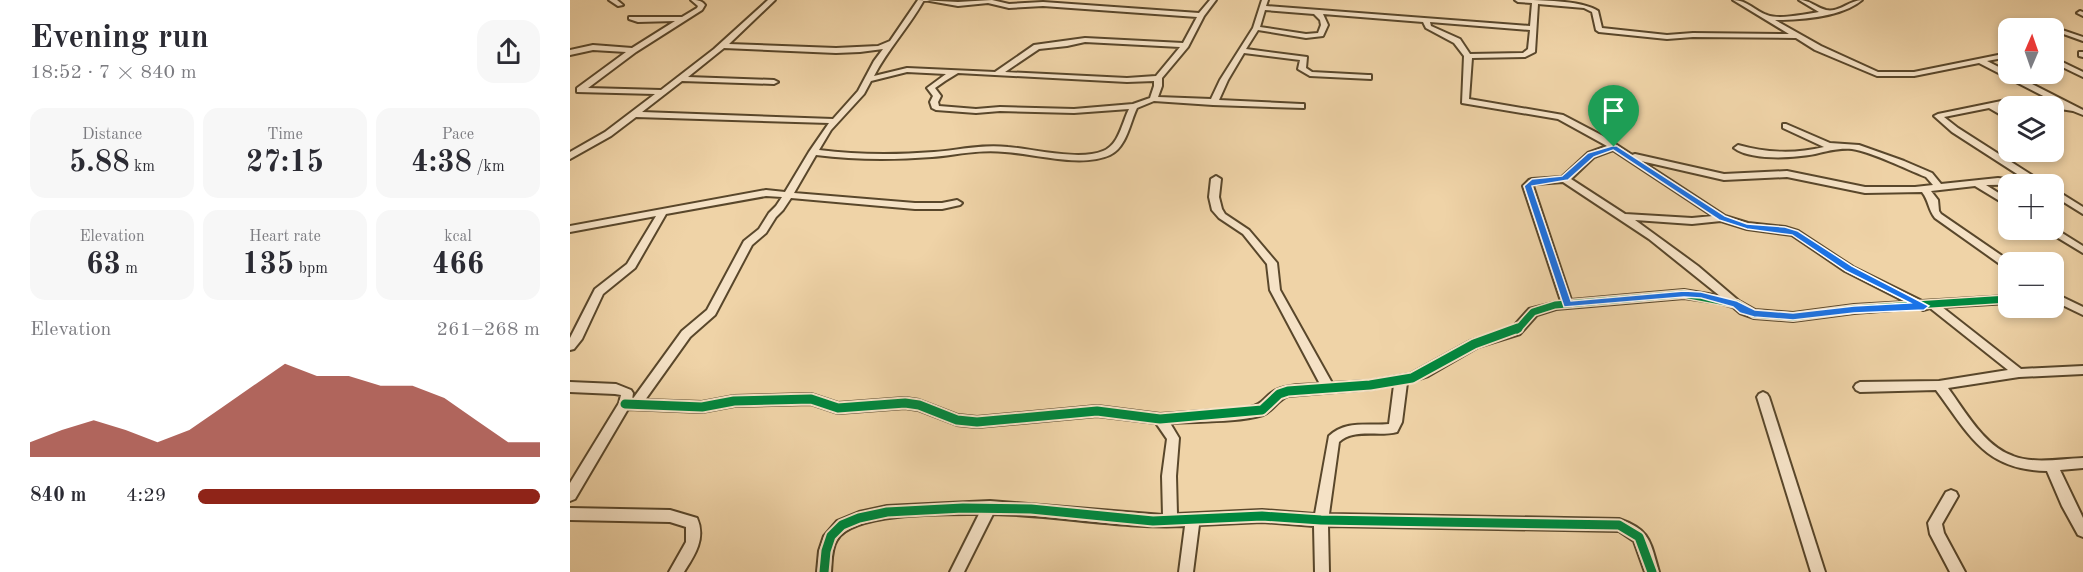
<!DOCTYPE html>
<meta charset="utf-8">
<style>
:root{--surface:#fff;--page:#f7f7f7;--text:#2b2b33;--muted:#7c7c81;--accent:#8f2418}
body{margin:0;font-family:"Old Standard TT",serif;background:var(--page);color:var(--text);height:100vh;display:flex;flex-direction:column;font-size:22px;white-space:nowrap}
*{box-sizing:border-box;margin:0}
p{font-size:20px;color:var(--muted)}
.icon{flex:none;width:33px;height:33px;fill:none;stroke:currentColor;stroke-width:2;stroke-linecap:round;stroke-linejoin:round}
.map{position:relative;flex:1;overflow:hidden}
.sheet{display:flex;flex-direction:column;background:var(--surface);width:570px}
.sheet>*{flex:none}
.needle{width:39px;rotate:2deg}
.tools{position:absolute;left:1428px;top:18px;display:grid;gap:12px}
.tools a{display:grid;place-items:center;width:66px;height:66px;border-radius:12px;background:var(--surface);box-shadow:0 3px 9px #0003;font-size:30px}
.pin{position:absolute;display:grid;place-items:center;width:51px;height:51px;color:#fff;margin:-62px -26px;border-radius:50% 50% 50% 0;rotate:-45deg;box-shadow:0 0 6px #0007}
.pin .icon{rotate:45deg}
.round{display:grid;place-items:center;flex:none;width:63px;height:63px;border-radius:18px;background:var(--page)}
.headline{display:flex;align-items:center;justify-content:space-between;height:102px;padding:0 30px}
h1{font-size:33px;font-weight:700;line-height:45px}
.metrics{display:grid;grid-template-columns:repeat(3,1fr);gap:9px;height:102px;padding:6px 30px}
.metrics div{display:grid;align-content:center;border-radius:15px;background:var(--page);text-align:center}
.metrics b{font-size:30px;font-weight:700}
.metrics small{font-size:16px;font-weight:400}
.metrics p{font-size:16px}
.chart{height:168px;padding:12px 30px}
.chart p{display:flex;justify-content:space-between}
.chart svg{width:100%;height:108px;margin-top:6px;fill:var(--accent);opacity:.7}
ul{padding:0 30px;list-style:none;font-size:20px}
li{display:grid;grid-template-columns:96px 72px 1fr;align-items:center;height:45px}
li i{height:15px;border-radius:8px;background:var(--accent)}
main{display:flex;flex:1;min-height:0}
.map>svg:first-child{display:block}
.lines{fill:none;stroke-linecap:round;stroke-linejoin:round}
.minor-casing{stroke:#59472b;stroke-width:4}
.minor{fill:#f5e2c6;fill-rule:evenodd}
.cycleway-far1-casing{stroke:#f5e2c6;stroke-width:10}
.cycleway-casing{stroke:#f5e2c6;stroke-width:13}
.cycleway-far1{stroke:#00873e;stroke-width:7}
.cycleway{stroke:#00873e;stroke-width:9}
.route{fill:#1a73e8;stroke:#fff;stroke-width:1.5;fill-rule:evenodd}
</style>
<main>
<section class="sheet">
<div class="headline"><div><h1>Evening run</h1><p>18:52 · 7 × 840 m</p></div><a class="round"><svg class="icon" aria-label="share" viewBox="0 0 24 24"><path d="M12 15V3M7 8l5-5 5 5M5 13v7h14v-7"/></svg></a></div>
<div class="metrics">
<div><p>Distance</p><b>5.88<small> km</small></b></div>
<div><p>Time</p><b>27:15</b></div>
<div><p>Pace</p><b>4:38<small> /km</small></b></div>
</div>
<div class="metrics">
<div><p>Elevation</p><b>63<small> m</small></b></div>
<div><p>Heart rate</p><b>135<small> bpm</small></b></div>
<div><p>kcal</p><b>466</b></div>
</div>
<div class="chart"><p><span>Elevation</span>261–268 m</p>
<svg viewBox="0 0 160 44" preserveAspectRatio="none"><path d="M0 44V38L10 33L20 29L30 33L40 38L50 33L60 24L70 15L80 6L90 11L100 11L110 15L120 15L130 20L140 29L150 38L160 38V44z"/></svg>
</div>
<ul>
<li><b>840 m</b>4:29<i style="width:100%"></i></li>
</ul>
</section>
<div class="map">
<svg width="1513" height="572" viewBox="0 0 1513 572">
<rect width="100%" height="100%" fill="#efd3a7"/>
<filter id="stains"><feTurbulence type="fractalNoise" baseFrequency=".00333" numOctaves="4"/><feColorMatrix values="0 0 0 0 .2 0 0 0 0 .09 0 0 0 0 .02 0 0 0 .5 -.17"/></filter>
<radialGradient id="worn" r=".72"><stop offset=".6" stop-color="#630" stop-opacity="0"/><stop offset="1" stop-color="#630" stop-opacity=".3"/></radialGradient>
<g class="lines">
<defs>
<g id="minor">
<polygon points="39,0 47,0 53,5 48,6"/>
<path d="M121,0C127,0 131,0 135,5L132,10L66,52L18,88L91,90L144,49L198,0H205L159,44L266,48L308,46L320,41L348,0L388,2L422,0L439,4L473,2L629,13L640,0H646L634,16L618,47L592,78V86L588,97L641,99L650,80L683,28L692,0H698L696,6L960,26L962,3L948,2L945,0C966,0 1012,0 1028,11L1032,28L1097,35L1123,33L1219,34L1163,0C1177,0 1185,11 1197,15C1210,20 1235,14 1249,12L1229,0C1240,0 1245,7 1256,10C1269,13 1280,0 1292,0C1272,17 1231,20 1205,20L1251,46L1308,72H1344L1438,53V57L1417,61L1513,110V115L1503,111L1484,108V106L1446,102L1428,106L1438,114V119L1419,108L1374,117L1388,128L1471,181L1473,184L1416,185L1438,199V206L1405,186L1361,191L1368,200L1369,211L1371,214L1441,262H1438V268L1434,267L1365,218C1358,209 1359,201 1352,192L1295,193L1217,177L1154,180L1071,161L1155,216L1178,223L1215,227L1228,231L1283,267L1352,301L1438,296V303L1372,307L1451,369L1513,366V374L1449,377L1378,388C1395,411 1414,446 1443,456C1464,464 1490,459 1513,458V468L1490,470L1513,518V537L1508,535L1492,506L1477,471C1414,470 1399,434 1366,390L1290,392L1286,390L1284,387L1286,384L1290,382L1369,381L1438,370L1360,308L1353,310L1349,308L1284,313L1223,321L1184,318L1170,313L1163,307L1149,303L1114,298L986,309L967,315L950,334L908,347L858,376L837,383L832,422L827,432C809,437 784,428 769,442L759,514L1049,519C1081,530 1080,542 1089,572H1075L1064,541L1049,531L758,526L759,572H745L744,526L692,522L629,525L623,572H609L615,526C551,529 487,515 423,514L394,572H380L409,514C379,514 282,512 267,540C261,549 262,562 261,572H247L249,551L254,536L267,521L289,512L317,506L420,501L593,515L592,476L597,439L586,423L527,416L407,427L387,425L348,410L335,408L268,413L241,404L164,406L132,412L58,409L5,499L0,501V483L49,403L51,395L45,394L0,392V382L46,384L61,390L63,393L62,400L112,331L137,310L174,241L189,229L199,213L206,206L212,197L196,196L96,214L65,268L33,294L12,339L4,349L0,350V338L25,289L57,264L86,216L0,232V226L196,190L215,192L239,152L259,123L66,117L41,136L0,159V152L35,132L85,94L7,92V88L56,52L23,50L0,55V50L23,45L62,48L105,21L68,22L59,19V17H112L127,8L128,6ZM354,0L388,6L418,3L439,8L473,6L627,17L613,43L515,38L464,45L425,72L337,68L304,76C318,49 339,27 354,0ZM968,4L1014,8L1022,12L1026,30L1029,32L1097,39L1123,37L1226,38L1245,50L1307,76H1344L1409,63L1489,104L1446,98L1368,114L1364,116L1382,132L1458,181L1428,178L1371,184L1362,173L1334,161L1289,145L1260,143L1216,124H1213V128L1254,147C1226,154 1196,153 1168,145L1164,148C1181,161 1224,158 1245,154C1258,151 1268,148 1282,149C1302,152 1336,169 1356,177L1363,185L1345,187H1295L1217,171L1154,174L1065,154L1062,155L1033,136L993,115L899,99L902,58L955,57L965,52ZM695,10L744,14L750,20L751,25L748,33L736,34L690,27ZM753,14L853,22L856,28L884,43L894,56L892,103L988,119L1037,146L1018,153L992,177L962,179L959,180L953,186L991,301L959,309L942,328L900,341L840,374L800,381L762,383L710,290L707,263L679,230L655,214L652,209L649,197L651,179L646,176L641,179L639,197L642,210L649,218L673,234L697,264L700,290L750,384C736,385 719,384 706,390C693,397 694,405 677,408L590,414L527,406L407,417L388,415L349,400L335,398L268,403L241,394L164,396L132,402L75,400L120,337L145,315L182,245L196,233L206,217L213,210L221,198L345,209H372L390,205L392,203L387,200L372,203H345L224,193L246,155C285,160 323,160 362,157C386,155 410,149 435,152C466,154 511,168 540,155C557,147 560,122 567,108L584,101L643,105L734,108V104H731L649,100L658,80L674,53L730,60L728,69L740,76L801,79V75H798L742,72L736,68L737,57L676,49L688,30L736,38L753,36L758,25ZM860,22L960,30L958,49L953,53L900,54L890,39L861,26ZM515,42L610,47L586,76L557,78L435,72L469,49L497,46ZM154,48L266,53L290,52L313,49L304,61L288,91L263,119L72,112L112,81L204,84L208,82L204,80L118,77ZM337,72L376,74L357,88L363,96L360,102L362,108L366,110L406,113L430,111L504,113L559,109C552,123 549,145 533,151C510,161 463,149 438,147C413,144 389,150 364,152C326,155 287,155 249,150L261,130L294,94L301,81ZM388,73L557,82L584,81V86L580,98L563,104L504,109L430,107L406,109L369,106L368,102L371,96L365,88L375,81ZM1043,150L1143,216L1122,218L1055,214L1001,179L1024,157ZM993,182L1079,239L1150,296L1114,290L1001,300L963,186L965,184ZM1065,220L1122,224L1151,221L1177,229L1222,235L1275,271L1336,302L1284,305L1223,313L1185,310L1169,301L1128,266ZM824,385L819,424C797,426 776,420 759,436L745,514L692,510L607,514L606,476L609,438L600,423C628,421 666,423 693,415C703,411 708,399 718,396L800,389Z"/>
<polygon points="1510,11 1513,12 1513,16 1507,13"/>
<polygon points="1488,30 1492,30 1513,37 1513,41 1488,32"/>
<polygon points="1509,52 1513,52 1513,57 1509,56"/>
<polygon points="1484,58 1513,72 1513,77 1484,63"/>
<polygon points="1484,189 1513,207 1513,214 1484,196"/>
<polygon points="1484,228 1513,246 1513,253 1475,230 1484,230"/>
<polygon points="1484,293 1513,307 1513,315 1484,301"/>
<polygon points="1193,392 1197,394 1199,397 1255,572 1241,572 1187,397 1189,394"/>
<polygon points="1381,490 1386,492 1388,496 1372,524 1374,533 1395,572 1380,572 1360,534 1358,523 1376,492"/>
<path d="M0,508L100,510L127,518C136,538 125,555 114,572H99L116,542V527L100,522L0,520Z"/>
</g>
</defs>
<use href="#minor" class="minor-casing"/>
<use href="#minor" class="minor"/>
<defs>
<polyline id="cycleway-far1" points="947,330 963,312 985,305 1114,294 1167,304 1184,314 1223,317 1284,309 1438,299"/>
<g id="cycleway">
<polyline points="55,404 132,407 164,401 241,399 268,408 335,403 349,405 387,420 407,422 527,411 590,419 692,410 709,394 718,391 800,385 842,378 904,344 948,328"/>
<polyline points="254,572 256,551 261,536 272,525 289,518 317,512 393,508 461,509 583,521 692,516 751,520 1049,525 1069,537 1082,572"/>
</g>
</defs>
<use href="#cycleway-far1" class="cycleway-far1-casing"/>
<use href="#cycleway" class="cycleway-casing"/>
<use href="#cycleway-far1" class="cycleway-far1"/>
<use href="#cycleway" class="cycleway"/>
</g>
<path class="route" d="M1042,146H1047L1155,216L1177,224L1215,227L1228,231L1282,266L1359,306L1354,310L1284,313L1223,320L1184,317L1170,313L1163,307L1131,298L1114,297L994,307L954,186L962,179L992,176L1018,153ZM1043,150L1149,220L1177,229L1222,235L1276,271L1340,303L1284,306L1223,313L1185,310L1167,301L1131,292L1114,291L1001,301L962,186L998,180L1024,157Z"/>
<rect width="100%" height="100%" filter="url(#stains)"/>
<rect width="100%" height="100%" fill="url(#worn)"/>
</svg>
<div class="tools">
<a><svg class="needle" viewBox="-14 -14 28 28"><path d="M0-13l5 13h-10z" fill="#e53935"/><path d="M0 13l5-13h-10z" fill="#7c7c81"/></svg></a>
<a><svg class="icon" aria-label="layers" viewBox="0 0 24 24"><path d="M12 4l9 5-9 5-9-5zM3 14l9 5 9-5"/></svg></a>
<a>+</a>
<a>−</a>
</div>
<div class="pin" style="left:1044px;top:147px;background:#1e9e55"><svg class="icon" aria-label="arrive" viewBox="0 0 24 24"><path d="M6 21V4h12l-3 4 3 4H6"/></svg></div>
</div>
</main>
